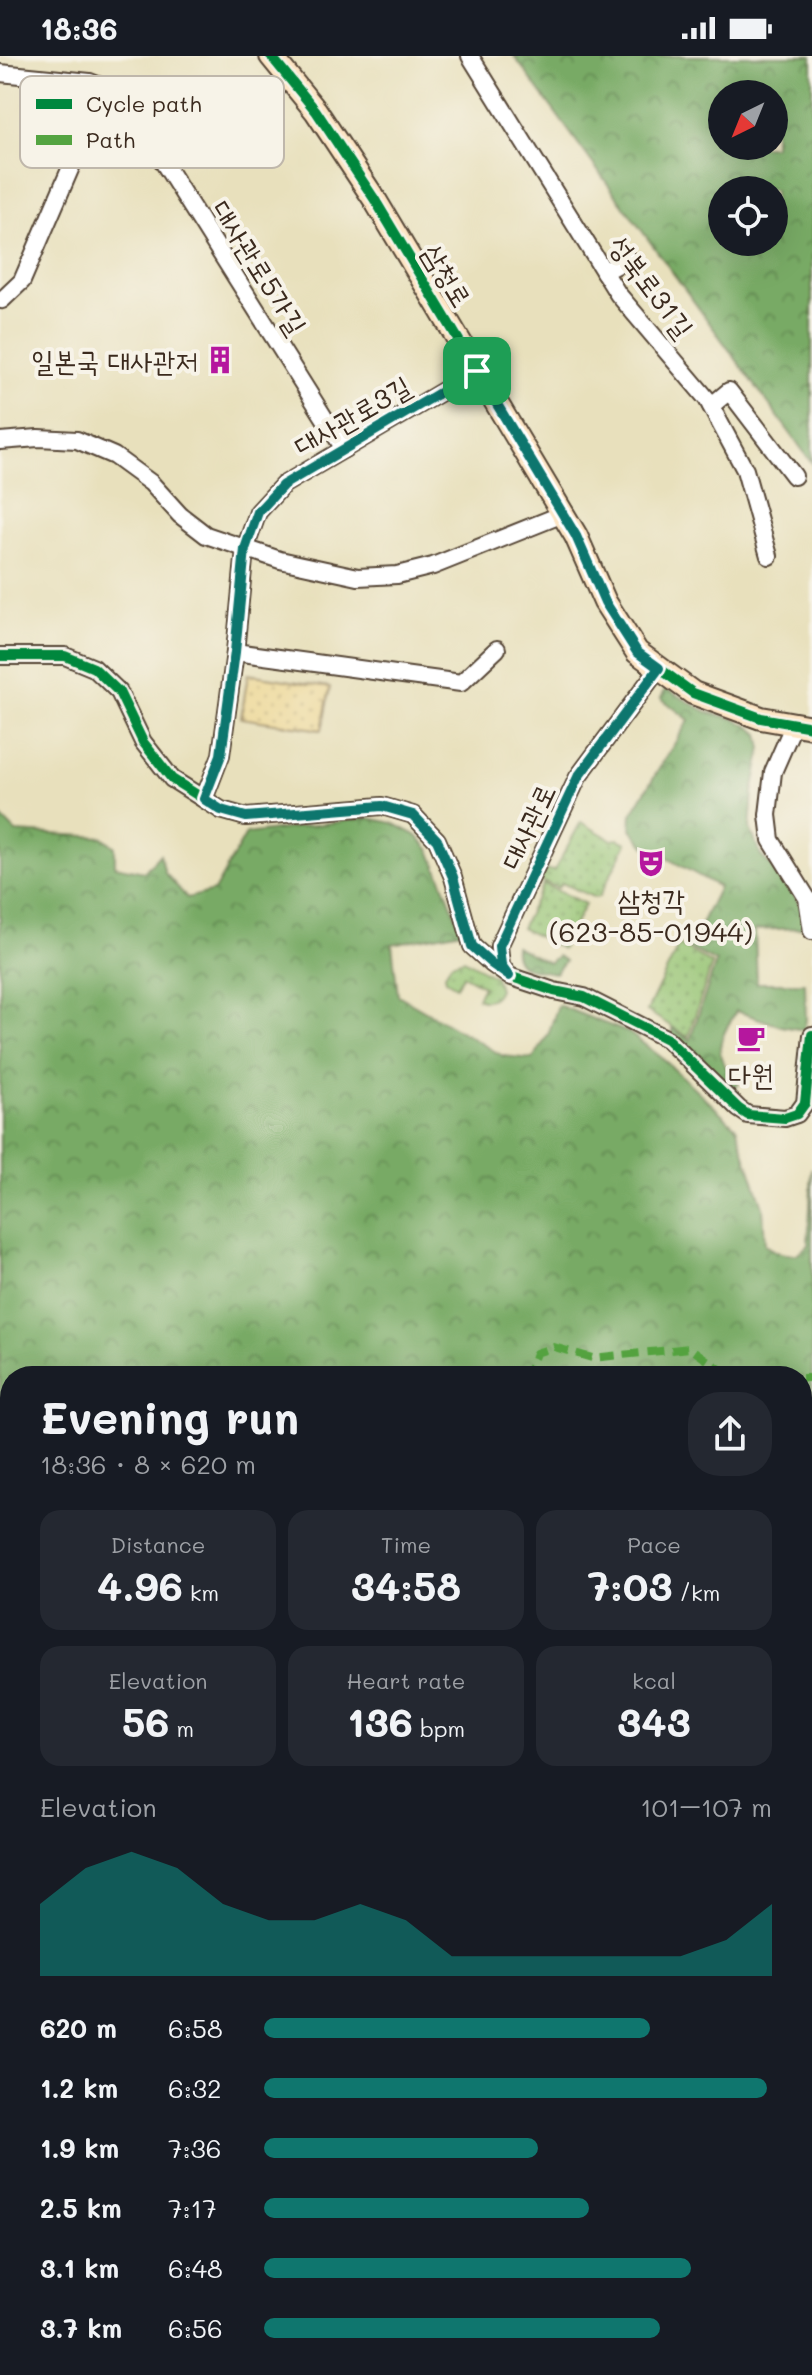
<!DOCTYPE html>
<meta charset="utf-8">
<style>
:root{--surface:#171b24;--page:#242831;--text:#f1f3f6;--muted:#9ea1a6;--accent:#0f766e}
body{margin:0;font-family:Mali,"Poor Story",sans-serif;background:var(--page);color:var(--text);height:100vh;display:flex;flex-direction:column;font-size:30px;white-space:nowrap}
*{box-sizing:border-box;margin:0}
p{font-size:26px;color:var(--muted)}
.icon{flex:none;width:44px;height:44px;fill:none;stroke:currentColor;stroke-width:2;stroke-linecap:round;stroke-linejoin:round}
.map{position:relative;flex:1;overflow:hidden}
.sheet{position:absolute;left:0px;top:1310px;width:812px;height:1010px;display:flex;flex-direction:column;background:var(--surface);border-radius:32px 32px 0 0;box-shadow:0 8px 32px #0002}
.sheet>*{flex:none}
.needle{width:52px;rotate:223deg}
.buttons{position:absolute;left:708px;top:24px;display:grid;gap:16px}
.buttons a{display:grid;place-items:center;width:80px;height:80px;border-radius:50%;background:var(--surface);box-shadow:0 8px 32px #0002;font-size:40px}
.pin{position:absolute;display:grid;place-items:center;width:68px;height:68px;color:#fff;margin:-34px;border-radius:16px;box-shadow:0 4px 12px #0006}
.round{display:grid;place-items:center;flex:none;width:84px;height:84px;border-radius:32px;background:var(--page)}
.overview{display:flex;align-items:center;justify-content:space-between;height:136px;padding:0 40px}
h1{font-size:44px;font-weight:700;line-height:60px}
.stats{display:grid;grid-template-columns:repeat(3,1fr);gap:12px;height:136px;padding:8px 40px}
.stats div{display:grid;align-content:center;border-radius:20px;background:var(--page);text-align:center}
.stats b{font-size:40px;font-weight:700}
.stats small{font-size:22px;font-weight:400}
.stats p{font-size:22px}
.chart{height:224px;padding:16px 40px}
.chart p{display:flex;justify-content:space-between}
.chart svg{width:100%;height:144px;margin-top:8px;fill:var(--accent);opacity:.7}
ul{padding:0 40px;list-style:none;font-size:26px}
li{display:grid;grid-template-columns:128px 96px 1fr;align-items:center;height:60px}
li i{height:20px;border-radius:10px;background:var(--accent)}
.status{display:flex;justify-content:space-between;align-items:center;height:56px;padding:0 40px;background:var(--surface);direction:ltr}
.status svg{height:22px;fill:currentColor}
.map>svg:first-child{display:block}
.grass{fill:url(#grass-dots);stroke:#687748;stroke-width:2}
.forest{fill:url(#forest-crowns);stroke:#5a6a42;stroke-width:2;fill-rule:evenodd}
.sand{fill:url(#sand-dots);stroke:#94825e;stroke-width:2}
.park{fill:url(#park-crowns);stroke:#687748;stroke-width:2}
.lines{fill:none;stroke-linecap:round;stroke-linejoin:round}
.street-casing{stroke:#554536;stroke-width:20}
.secondary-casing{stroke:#554536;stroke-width:26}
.street{stroke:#fff;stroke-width:16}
.secondary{stroke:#fde5c4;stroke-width:22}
.quiet{stroke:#54a441;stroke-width:8;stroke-dasharray:16 8;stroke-linecap:butt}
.cycleway-casing{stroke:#f7f3e8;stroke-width:15}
.cycleway{stroke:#00873e;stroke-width:10}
.route-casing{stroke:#fff;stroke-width:16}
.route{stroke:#0f766e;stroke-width:10}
.labels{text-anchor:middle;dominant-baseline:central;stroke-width:8;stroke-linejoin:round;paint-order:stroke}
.street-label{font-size:28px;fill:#3b2a1e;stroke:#f7f3e8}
.poi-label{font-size:28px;fill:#3b2a1e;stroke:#f7f3e8}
.key{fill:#f7f3e8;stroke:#bfb7ab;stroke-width:2}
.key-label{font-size:22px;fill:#3b2a1e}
</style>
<div class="status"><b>18:36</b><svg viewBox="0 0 49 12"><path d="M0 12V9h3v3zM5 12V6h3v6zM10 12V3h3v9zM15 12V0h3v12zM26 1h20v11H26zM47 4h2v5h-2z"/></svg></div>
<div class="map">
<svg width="812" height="2319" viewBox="0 0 812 2319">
<defs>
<pattern id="grass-dots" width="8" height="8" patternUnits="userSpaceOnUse" patternTransform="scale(2)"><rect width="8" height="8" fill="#96c473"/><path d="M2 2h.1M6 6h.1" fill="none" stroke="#7c9f5e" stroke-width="1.8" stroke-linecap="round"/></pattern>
<pattern id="forest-crowns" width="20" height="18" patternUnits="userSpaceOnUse" patternTransform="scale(2)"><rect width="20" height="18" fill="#78aa65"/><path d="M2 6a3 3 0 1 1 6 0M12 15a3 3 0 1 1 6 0" fill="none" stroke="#648b53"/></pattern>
<pattern id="sand-dots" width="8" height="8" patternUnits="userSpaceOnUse" patternTransform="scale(2)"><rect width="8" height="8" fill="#eeda9e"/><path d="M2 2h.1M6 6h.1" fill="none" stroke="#cdbb88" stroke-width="1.8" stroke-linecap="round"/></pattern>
<pattern id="park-crowns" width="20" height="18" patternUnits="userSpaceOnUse" patternTransform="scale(2)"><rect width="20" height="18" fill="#96c473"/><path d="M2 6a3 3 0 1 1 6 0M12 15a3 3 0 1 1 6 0" fill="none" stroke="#7c9f5e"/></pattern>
</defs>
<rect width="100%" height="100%" fill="#f7f3e8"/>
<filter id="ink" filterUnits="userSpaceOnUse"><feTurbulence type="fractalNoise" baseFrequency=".0125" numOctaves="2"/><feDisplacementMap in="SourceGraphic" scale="16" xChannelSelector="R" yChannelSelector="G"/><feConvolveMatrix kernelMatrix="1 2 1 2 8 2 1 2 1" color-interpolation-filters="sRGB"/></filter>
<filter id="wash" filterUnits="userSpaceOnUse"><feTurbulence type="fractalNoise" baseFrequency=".006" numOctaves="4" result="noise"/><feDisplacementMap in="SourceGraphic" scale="32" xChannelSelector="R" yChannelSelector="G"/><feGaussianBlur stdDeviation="1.8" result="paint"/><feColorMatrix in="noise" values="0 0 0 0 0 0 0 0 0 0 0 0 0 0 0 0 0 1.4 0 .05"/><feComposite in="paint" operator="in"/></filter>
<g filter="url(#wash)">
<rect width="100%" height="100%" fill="#e8e0bc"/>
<g class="grass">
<polygon points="581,766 612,784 618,783 627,787 599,841 595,842 562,827 558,832 541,825 546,814 554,815"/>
<polygon points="543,828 585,848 562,893 521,872"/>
<polygon points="679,889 712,908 688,981 647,955"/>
<path d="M464,903L495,921L499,933C495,943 487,947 477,942L483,930L463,919L456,930L446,924L445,918L451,907Z"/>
</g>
<g class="forest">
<path d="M514,0H812V407ZM774,38V90H722V38ZM774,134V186H722V134Z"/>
<path d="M666,633L707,656L735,663L752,672L759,678L762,692L753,736L750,772L761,800L787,825L806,862L805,868L800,872L755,874L757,927H805L806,964L804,974L781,970L736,955C728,971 714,988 723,1006C727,1014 734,1020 739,1028L732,1036L673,981L672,972L690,984L716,906L689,892L719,831L645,790L631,773L632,757L689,664L661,642Z"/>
<path d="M0,760L16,776L103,781L115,791V810L144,816L160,798L165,817L187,842L214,835L246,778L368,762L393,767L416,779L430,794L462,875L392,888L398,939L503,1000L533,1003L548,979L558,949L629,977L661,1001L736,1071L763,1151L765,1189C776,1197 785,1199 798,1198L808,1189L812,1113V2319H0ZM10,1320H802V2310H10Z"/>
<path d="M515,890L549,907L557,900L565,905L555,917C537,914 512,915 515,890Z"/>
</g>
<polygon class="sand" points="248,618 330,631 322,674 241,662"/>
<polygon class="park" points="185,2310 411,2310 423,2319 190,2319"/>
</g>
<g filter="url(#ink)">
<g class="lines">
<defs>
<g id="street">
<polyline points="470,0 618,238 707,343 745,414 769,500"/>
<polyline points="0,17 90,26 116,36 126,47 344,393"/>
<polyline points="604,216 628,203"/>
<polyline points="0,243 2,244 22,225 105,32"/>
<polyline points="711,350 729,335 794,420"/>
<polyline points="0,385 38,382 77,384 114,400 151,427 180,459 206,479 280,504 358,521 397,519 433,510 563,458"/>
<polyline points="235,596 461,627 497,593"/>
<polyline points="0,600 65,600 94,612 119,636 143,686 172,723 221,754 246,761 382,750 413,759 437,784 453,821 472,890 492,908 509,920 554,935 584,941 667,983 739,1053 748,1059 785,1062 797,1058 805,1047 812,979"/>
<polyline points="794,668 773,716 768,759 771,784 807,842 812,875"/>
<polyline points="204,743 221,699 235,596 245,493 258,456 283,429 477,315"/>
<polyline points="508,919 501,909 499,890 578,721 659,612"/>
<polyline points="221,2310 222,2319"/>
</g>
<g id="secondary">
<polyline points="271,0 316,55 375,144 576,480 605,546 637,596 693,637 761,662 812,671"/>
<polyline points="0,2254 10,2255"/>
<polyline points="414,2310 429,2319"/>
</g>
</defs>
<use href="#street" class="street-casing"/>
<use href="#secondary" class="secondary-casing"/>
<use href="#street" class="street"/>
<use href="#secondary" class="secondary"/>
<g class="quiet">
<polyline points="520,1320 530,1314 536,1297 554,1291 592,1302 690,1292 730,1320"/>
<polyline points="802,1322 812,1322"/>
<polyline points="802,1383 812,1379"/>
<polyline points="0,1654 10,1657"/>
<polyline points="0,2285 10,2287"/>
</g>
<defs>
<g id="cycleway">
<polyline points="271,0 316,55 375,144 576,480 605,546 637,596 693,637 761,662 812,671"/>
<polyline points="0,600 65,600 94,612 119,636 143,686 172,723 221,754 246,761 382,750 413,759 437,784 453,821 472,890 492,908 509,920 554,935 584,941 667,983 739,1053 748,1059 785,1062 797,1058 805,1047 812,979"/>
</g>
</defs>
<use href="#cycleway" class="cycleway-casing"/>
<use href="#cycleway" class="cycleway"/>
</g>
</g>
<g class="lines" filter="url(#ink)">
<defs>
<polygon id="route" points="477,315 576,480 605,546 637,596 659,612 578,721 499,890 501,909 509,920 492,908 472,890 453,821 437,784 413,759 382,750 246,761 221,754 204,743 221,699 235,596 245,493 258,456 283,429"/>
</defs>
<use href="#route" class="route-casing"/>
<use href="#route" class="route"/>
</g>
<defs>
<symbol id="building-bare" viewBox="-9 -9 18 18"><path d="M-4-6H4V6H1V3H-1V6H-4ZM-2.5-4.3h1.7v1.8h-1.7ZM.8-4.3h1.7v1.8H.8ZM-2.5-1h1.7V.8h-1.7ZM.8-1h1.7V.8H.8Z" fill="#b5179e" stroke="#f7f3e8" stroke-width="2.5" paint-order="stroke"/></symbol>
<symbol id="theatre-bare" viewBox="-9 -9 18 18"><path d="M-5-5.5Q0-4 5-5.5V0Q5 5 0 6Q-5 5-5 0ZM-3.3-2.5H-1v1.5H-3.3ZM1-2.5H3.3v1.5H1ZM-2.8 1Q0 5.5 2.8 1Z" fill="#b5179e" stroke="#f7f3e8" stroke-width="2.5" paint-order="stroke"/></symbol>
<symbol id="cafe-bare" viewBox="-9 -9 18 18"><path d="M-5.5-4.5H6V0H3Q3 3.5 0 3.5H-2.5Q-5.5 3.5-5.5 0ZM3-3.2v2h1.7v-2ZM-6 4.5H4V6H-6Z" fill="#b5179e" stroke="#f7f3e8" stroke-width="2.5" paint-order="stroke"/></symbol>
</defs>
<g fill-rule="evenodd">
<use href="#building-bare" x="200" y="284" width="40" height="40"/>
<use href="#theatre-bare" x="631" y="787" width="40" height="40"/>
<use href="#cafe-bare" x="731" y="962" width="40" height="40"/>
</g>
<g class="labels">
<g class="street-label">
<text transform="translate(260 211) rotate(58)">대사관로5가길</text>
<text transform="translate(448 219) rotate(59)">삼청로</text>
<text transform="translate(652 230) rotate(53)">성북로31길</text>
<text transform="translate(352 359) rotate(-30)">대사관로3길</text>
<text transform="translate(527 770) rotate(-65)">대사관로</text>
</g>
<g class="poi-label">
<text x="198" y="304" text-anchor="end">일본국 대사관저</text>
<text x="651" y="843">삼청각<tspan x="651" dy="32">(623-85-01944)</tspan></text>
<text x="751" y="1018">다원</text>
</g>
</g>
<rect x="20" y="20" width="264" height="92" rx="12" class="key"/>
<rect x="36" y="43" width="36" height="10" fill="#00873e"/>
<rect x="36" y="79" width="36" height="10" fill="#54a441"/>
<g class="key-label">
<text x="86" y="56">Cycle path</text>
<text x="86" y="92">Path</text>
</g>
</svg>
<div class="buttons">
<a><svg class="needle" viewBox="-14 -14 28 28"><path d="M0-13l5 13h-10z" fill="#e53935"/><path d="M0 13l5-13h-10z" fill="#9ea1a6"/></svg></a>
<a><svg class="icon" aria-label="locate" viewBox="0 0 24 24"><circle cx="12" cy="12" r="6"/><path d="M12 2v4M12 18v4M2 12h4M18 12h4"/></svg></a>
</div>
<div class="pin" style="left:477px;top:315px;background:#1e9e55"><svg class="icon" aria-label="arrive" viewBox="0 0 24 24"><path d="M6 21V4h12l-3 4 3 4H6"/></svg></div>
<section class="sheet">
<div class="overview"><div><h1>Evening run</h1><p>18:36 · 8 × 620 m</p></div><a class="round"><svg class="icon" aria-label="share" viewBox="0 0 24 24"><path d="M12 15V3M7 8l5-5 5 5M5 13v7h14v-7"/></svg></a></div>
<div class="stats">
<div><p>Distance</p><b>4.96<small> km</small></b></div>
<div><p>Time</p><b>34:58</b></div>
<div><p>Pace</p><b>7:03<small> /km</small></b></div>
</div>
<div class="stats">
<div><p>Elevation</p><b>56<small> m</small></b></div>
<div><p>Heart rate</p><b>136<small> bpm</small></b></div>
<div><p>kcal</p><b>343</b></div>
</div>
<div class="chart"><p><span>Elevation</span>101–107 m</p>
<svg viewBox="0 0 160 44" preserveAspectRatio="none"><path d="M0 44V22L10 11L20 6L30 11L40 22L50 27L60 27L70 22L80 27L90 38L100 38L110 38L120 38L130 38L140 38L150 33L160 22V44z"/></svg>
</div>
<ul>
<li><b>620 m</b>6:58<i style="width:76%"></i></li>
<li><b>1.2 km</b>6:32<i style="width:99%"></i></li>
<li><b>1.9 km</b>7:36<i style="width:54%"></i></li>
<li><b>2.5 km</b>7:17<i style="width:64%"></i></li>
<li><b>3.1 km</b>6:48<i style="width:84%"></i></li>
<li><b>3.7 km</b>6:56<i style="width:78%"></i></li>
</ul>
</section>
</div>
